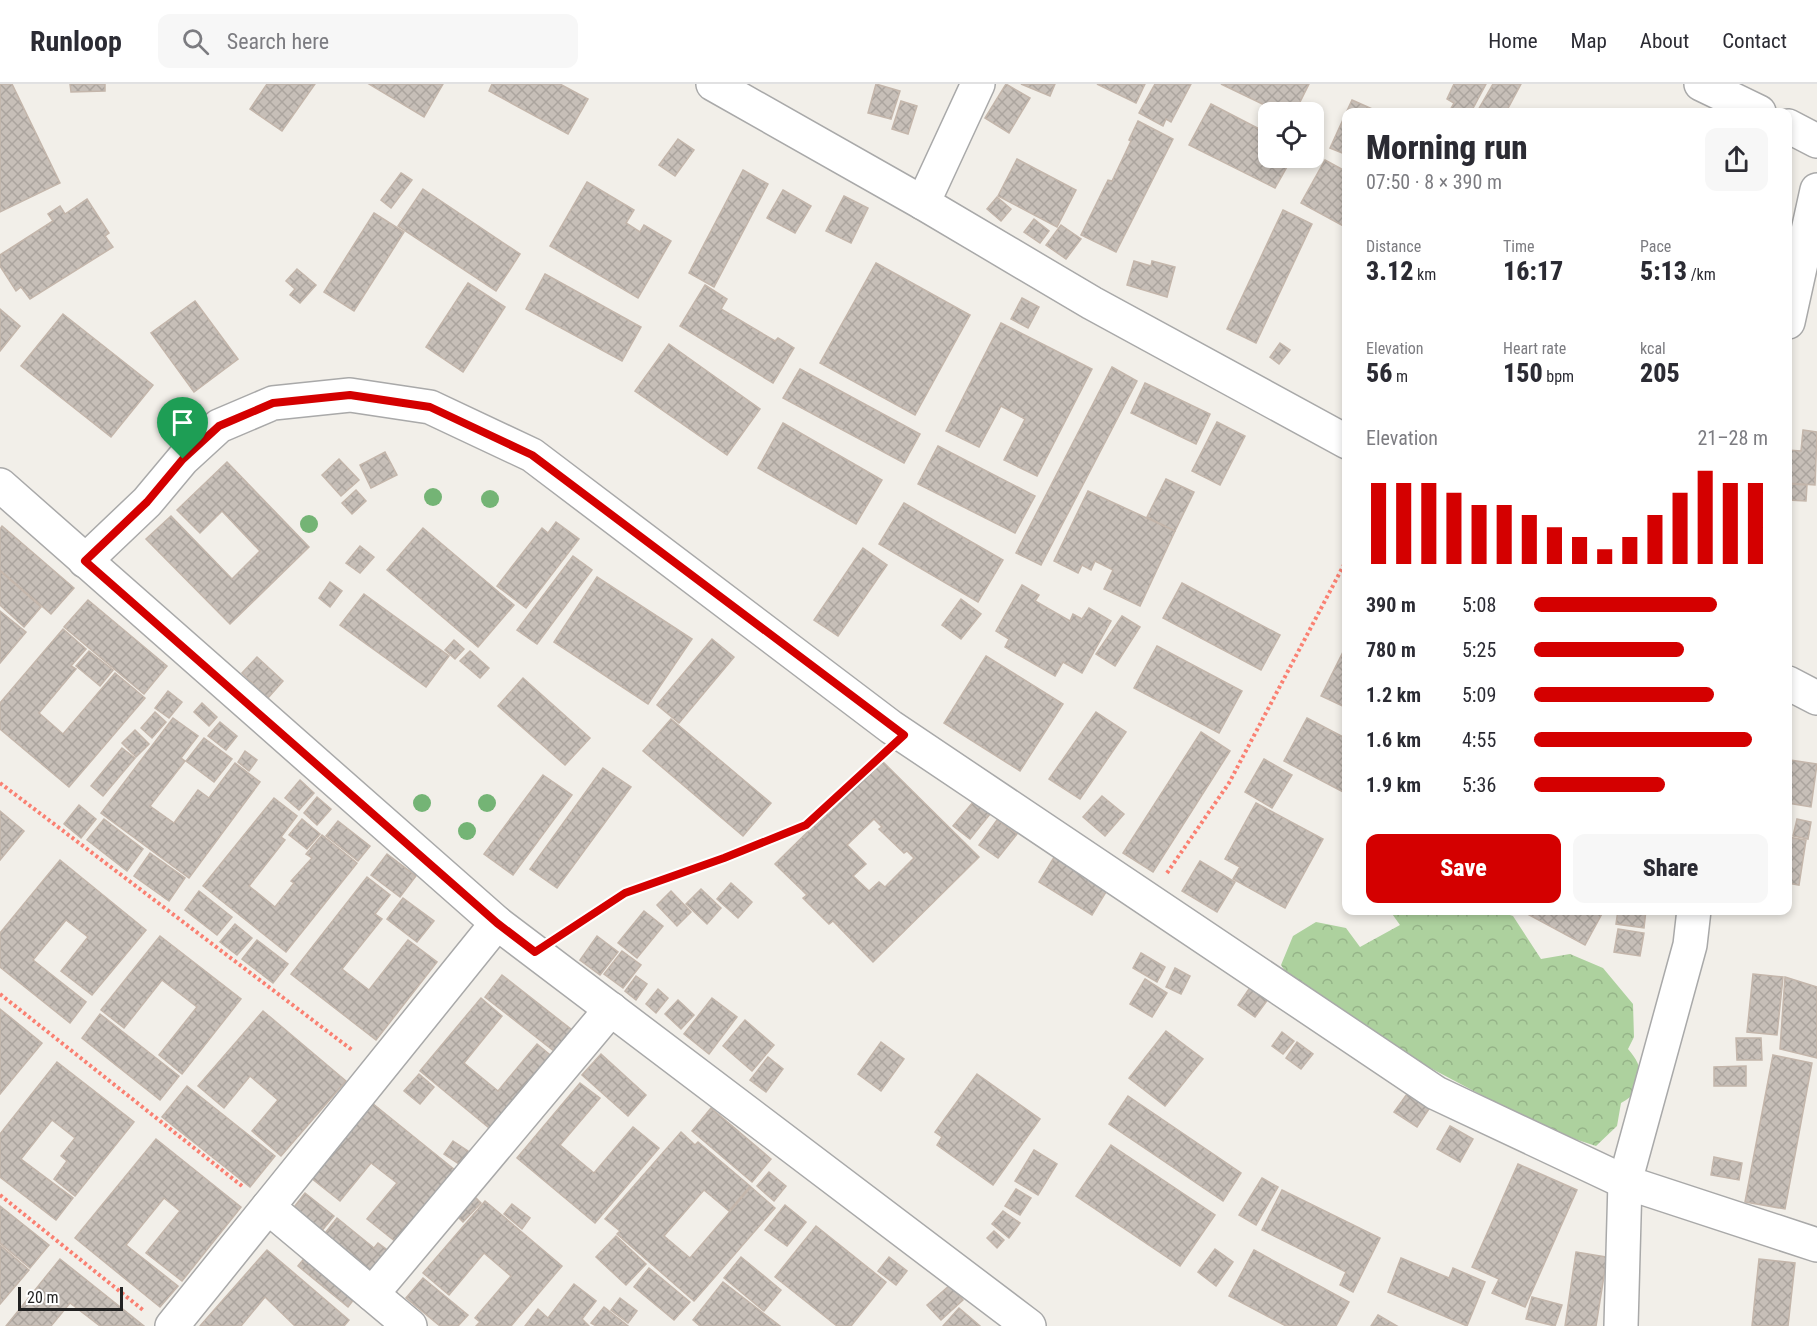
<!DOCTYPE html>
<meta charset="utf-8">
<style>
:root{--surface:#fff;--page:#f7f7f7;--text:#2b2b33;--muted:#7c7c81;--line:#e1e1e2;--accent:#d40000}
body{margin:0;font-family:"Roboto Condensed",sans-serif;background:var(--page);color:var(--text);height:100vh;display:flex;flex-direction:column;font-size:22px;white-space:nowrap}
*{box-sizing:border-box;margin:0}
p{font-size:20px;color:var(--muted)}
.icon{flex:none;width:33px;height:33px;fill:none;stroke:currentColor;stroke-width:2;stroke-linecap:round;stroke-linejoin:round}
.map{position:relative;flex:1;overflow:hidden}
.panel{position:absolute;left:1342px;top:24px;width:450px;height:807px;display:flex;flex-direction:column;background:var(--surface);border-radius:12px;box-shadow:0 3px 9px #0003}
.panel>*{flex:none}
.fabs{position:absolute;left:1258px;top:18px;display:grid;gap:12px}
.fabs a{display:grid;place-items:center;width:66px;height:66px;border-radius:12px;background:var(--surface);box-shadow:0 3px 9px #0003;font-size:30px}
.scale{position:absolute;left:18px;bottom:15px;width:105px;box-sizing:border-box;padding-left:6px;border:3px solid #222;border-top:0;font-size:16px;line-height:21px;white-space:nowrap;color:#222;-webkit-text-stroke:4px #fff;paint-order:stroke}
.pin{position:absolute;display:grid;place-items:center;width:51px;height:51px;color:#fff;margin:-62px -26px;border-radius:50% 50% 50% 0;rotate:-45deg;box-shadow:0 0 6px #0007}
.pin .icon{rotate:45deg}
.round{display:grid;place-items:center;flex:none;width:63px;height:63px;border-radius:12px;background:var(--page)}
.overview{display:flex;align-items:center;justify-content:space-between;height:102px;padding:0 24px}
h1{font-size:33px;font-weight:800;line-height:45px}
.figures{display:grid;grid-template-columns:repeat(3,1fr);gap:9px;height:102px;padding:6px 24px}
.figures div{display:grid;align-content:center}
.figures b{font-size:26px;font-weight:800}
.figures small{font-size:16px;font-weight:400}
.figures p{font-size:16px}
.chart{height:168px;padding:12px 24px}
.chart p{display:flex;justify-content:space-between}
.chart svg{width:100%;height:108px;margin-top:6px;stroke:var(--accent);stroke-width:6}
.button{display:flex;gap:12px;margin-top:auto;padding:12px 24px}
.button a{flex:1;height:69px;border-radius:12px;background:var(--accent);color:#fff;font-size:24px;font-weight:800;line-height:69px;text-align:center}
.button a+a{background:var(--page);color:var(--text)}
ul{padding:0 24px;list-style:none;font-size:20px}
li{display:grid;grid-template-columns:96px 72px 1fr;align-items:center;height:45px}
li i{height:15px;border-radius:8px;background:var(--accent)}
header{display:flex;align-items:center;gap:36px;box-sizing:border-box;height:84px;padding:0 30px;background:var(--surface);border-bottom:2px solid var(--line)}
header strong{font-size:28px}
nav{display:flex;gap:33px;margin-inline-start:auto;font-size:21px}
.search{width:420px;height:54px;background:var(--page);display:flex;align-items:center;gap:15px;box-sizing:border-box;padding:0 21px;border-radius:12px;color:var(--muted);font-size:22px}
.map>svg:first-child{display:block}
.forest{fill:url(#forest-crowns)}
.building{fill:url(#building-cross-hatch);stroke:#c4b6ab;stroke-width:1.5;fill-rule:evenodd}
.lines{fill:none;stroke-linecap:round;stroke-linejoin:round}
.minor-casing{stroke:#a9a9a9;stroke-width:36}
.path{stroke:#fa8072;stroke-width:4;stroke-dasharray:3 3;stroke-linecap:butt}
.minor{stroke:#fff;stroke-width:33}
.tree{fill:#74b475}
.route-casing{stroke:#fff;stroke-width:12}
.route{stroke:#d40000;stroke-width:8}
</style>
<header>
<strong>Runloop</strong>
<div class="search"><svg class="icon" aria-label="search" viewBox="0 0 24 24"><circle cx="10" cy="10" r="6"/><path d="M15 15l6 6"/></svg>Search here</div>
<nav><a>Home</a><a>Map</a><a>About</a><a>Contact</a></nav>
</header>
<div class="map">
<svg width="1817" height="1242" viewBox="0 0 1817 1242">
<defs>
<pattern id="forest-crowns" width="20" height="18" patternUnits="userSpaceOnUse" patternTransform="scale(1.5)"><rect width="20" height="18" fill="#add19e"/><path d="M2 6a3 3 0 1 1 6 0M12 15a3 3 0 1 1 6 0" fill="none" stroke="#95b388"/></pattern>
<pattern id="building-cross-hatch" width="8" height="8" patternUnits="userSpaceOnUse" patternTransform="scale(1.5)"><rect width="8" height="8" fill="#c7bfb8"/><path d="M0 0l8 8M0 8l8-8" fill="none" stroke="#aba49e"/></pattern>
</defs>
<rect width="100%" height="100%" fill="#f2efe9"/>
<path class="forest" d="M1495,826L1513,832L1541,875L1570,870L1603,884L1633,920L1634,953L1628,965C1646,985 1646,1006 1621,1019L1617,1042L1596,1062L1547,1046L1404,970L1300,910L1281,881L1293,852L1316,838L1346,844L1360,863L1400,841L1390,827Z"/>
<g class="building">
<polygon points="0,0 12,0 60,99 0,128"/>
<polygon points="70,0 105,0 105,7 71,8"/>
<polygon points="267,0 315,0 282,47 250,25"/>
<polygon points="369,0 443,0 424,33"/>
<polygon points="492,0 560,0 588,15 568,50 489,7"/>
<polygon points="876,0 900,7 891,35 868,29"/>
<polygon points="1006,0 1030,14 1009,49 985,34"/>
<polygon points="1021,0 1055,0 1050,12"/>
<polygon points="1097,0 1145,0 1136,19"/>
<polygon points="1155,0 1191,0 1171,38 1166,35 1163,42 1139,29"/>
<polygon points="1221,0 1309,0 1295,28 1279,28"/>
<polygon points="1454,0 1486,0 1471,28 1449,28 1454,19 1447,15"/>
<polygon points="1493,0 1521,0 1506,28 1477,28"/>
<polygon points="1352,16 1379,28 1347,28 1347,71 1330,64"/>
<polygon points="901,17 917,22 908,50 892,45"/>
<polygon points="1211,20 1269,50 1269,74 1292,74 1275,104 1189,61"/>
<polygon points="1138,37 1173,55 1116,168 1081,151 1108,96 1112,97 1131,57 1129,56"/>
<polygon points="678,55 694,66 675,92 659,81"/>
<polygon points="1017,75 1076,106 1057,143 998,112"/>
<polygon points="1325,76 1347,88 1347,144 1301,119"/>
<polygon points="743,86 768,100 714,203 689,189"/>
<polygon points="401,89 412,96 391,124 381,116"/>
<polygon points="587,98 634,126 626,139 640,148 644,141 671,157 638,214 550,162"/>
<polygon points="423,105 520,170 496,207 398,142"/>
<polygon points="783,106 811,122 795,149 767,134"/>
<polygon points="844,112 868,124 851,159 826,147"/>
<polygon points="997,113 1011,125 1001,137 987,125"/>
<polygon points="87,115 109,149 105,152 113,163 30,215 21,203 16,207 0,182 0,171 53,137 48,130 60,122 65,130"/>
<polygon points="1283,126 1312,140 1256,259 1227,245"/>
<polygon points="374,129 404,148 354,227 324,208"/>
<polygon points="1034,135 1049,147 1040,159 1024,148"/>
<polygon points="1061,141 1081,155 1066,175 1046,161"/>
<polygon points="1134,177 1151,182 1152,177 1175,183 1167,213 1127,201"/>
<polygon points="876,179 970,231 915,331 820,279"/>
<polygon points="297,185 316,201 300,219 290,211 295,205 286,197"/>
<polygon points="545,190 641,243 622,277 526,225"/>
<polygon points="468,199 505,223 463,288 426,263"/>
<polygon points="705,201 727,215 721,225 775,257 778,254 794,264 773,299 680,242"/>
<polygon points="1022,214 1039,223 1028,244 1011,235"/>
<polygon points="195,217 238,275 194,308 151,249"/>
<polygon points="0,225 20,242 0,267"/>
<polygon points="63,230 153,301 111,353 21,282"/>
<polygon points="1001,239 1092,285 1037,392 1004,376 1025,335 1001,322 979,363 946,347"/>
<polygon points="1280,259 1290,266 1279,280 1270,273"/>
<polygon points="669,260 760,325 727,371 635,307"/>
<polygon points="1112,283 1137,297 1041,481 1016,469"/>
<polygon points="800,285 920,350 904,379 783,314"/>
<polygon points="1145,299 1210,330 1196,360 1131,329"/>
<polygon points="1217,338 1245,352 1220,401 1192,387"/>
<polygon points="783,339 882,396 856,440 758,384"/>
<polygon points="1803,346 1817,348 1815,401 1788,399 1788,366 1801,367"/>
<polygon points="938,362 1035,412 1015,449 918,400"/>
<polygon points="385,368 397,391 371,404 360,381"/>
<polygon points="339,375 359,396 341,412 322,391"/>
<polygon points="227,378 309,463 230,540 146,455 171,432 232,495 260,467 222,427 200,449 177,426"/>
<polygon points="1166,395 1194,408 1175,447 1147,433"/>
<polygon points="1788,400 1807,401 1806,417 1788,416"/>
<polygon points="356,406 366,417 352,430 342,419"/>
<polygon points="1088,407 1175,447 1140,522 1104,505 1113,486 1095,477 1091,486 1082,481 1078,489 1054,477"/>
<polygon points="904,419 1003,476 978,518 879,460"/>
<polygon points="556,438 579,455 526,524 497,502 542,444 548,449"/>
<polygon points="2,442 74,504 51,530 0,486 0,445"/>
<polygon points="423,444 514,521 478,563 387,486"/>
<polygon points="360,462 374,473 360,489 346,479"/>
<polygon points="863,464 887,481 838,552 814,536"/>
<polygon points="573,472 592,486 537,560 517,546"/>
<polygon points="0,487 41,523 24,543 0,521"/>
<polygon points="597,493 692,555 648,620 554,558"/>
<polygon points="330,498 342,507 330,523 319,514"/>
<polygon points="1182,499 1280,551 1261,586 1163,534"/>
<polygon points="1022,501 1039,511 1035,517 1070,537 1073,530 1082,535 1089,524 1111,537 1082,589 1063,578 1055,592 1005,563 1009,555 996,547"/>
<polygon points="364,510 449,572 426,603 340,541"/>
<polygon points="961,515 981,530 961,555 942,541"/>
<polygon points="88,516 167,582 144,610 64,543"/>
<polygon points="0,527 26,548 0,579"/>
<polygon points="1122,532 1140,543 1115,582 1096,570"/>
<polygon points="63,545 86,565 71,582 76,585 39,629 63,650 115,589 145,614 69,703 0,645 0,619"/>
<polygon points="712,555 734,573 679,639 657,621"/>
<polygon points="454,556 464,565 455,575 445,566"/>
<polygon points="1157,562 1242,607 1219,649 1134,604"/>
<polygon points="1344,566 1347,567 1347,624 1321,612"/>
<polygon points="89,567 113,586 100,602 76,582"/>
<polygon points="470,567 489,584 480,594 460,577"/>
<polygon points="986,572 1063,620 1020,687 944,639"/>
<polygon points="257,573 283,597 268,614 242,589"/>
<polygon points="523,594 590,654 565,681 498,622"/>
<polygon points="168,607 182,618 169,634 155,624"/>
<polygon points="202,619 217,633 209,642 194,628"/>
<polygon points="155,628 166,638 152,654 141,644"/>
<polygon points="1096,628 1126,648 1080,715 1049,695"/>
<polygon points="173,634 198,652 181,674 185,677 150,722 174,739 198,706 209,714 235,679 260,698 189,794 101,729"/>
<polygon points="1307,634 1347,655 1347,710 1284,677"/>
<polygon points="671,635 771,719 743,752 643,667"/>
<polygon points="220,638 237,652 226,666 208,652"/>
<polygon points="135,646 149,660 136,673 122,659"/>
<polygon points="1201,648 1230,667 1153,788 1123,769"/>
<polygon points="204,654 232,675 214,698 186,677"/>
<polygon points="122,664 135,674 103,712 91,702"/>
<polygon points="245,667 257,676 249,687 238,678"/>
<polygon points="1264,675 1292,691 1272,724 1245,708"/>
<path d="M881,676L979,773L873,878L833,837L829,840L803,814L807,811L775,780ZM874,735L882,743L879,745L904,769L907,767L914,774L885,803L879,798L869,807L853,792L866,780L847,761Z"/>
<polygon points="1790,676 1817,680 1811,723 1788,719"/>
<polygon points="603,684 631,703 557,804 530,785"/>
<polygon points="543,691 572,711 513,791 484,770"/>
<polygon points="300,696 314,709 299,726 285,714"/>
<polygon points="1102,712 1124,730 1105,752 1083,733"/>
<polygon points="317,713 331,725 317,741 304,729"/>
<polygon points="274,714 297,732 281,753 285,756 249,802 275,823 294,799 291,797 312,774 306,770 322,751 357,779 286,868 203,802"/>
<polygon points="974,717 990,730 970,755 953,742"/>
<polygon points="1256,719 1323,755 1285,824 1233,795 1240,783 1225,775"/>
<polygon points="79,721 96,735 81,754 64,740"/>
<polygon points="0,727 24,747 0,776"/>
<polygon points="104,735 143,765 127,787 87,756"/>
<polygon points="302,735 320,750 307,765 289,751"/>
<polygon points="1797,735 1811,738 1808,755 1793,752"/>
<polygon points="997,736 1017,750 998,774 979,761"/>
<polygon points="338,737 370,762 358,777 326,752"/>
<polygon points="1788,753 1806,756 1799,801 1788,799"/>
<polygon points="150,769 185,794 169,817 134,792"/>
<polygon points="387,770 416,792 400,813 371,791"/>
<polygon points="1056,770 1109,803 1092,831 1039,798"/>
<polygon points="60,776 146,846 92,911 61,887 88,853 66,836 33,876 86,918 70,939 0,883 0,849"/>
<polygon points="1200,777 1235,798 1217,828 1182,807"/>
<polygon points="367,793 390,811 375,830 382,835 342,885 369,906 408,856 437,878 376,956 291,890"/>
<polygon points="731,799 752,818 738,834 717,815"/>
<polygon points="701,805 721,824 707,840 686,820"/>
<polygon points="199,807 232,833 217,851 185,826"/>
<polygon points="671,807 691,828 677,842 657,821"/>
<polygon points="403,814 434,837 417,858 387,835"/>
<polygon points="1520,826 1604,826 1585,861"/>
<polygon points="1618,826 1646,826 1644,844 1616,840"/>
<polygon points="644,827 663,842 637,874 618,859"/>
<polygon points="235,840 252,854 237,871 220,858"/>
<polygon points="1618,845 1644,849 1640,872 1614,868"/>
<polygon points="160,852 241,915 182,990 159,971 197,923 162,896 124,944 101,926"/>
<polygon points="597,852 618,868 600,891 580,876"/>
<polygon points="257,856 288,880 273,899 242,875"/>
<polygon points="622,867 641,881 623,904 604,890"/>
<polygon points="1141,869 1165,883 1157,898 1133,884"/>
<polygon points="1175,884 1190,892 1181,910 1166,903"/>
<polygon points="1753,890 1783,893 1777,951 1747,948"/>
<polygon points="502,891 581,953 564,975 485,913"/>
<polygon points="636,892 647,900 636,916 625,907"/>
<polygon points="1785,893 1817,903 1817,974 1780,965"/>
<polygon points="1145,895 1167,909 1152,933 1130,920"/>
<polygon points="1253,899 1271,911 1255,933 1238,921"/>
<polygon points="658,905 668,914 656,929 646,920"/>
<polygon points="481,914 502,932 464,979 498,1007 537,960 560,979 500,1053 420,987"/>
<polygon points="712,914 737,933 709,970 684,950"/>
<polygon points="678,916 694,931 681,945 665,930"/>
<polygon points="0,925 42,959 0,1010"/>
<polygon points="263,927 346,997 281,1072 252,1047 278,1016 250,992 224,1024 198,1002"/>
<polygon points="100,930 179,992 160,1016 82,954"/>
<polygon points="745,936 774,961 752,987 723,962"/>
<polygon points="1166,947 1203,975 1165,1022 1129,994"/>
<polygon points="1282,948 1294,957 1283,970 1272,962"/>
<polygon points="1736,954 1761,954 1762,976 1737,976"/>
<polygon points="881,958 904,975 881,1007 858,990"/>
<polygon points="1297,958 1313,970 1301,985 1286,974"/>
<polygon points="601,970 646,1011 628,1032 582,991"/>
<polygon points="1773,971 1812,979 1785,1125 1745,1118"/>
<polygon points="768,973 783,985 766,1008 750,996"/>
<polygon points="57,978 134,1038 75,1112 54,1095 67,1077 61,1072 75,1054 52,1036 21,1075 73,1114 56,1136 0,1093 0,1050"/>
<polygon points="1746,982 1746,1002 1714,1002 1714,983"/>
<polygon points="419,990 434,1003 420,1020 404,1007"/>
<polygon points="977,990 1040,1035 993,1101 937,1061 942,1053 935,1048"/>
<polygon points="580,999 600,1014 560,1061 594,1089 633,1043 659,1064 595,1139 517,1074"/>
<polygon points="187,1002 275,1072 250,1103 162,1033"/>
<polygon points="1407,1010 1429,1025 1417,1043 1394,1028"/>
<polygon points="1128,1012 1241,1089 1223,1117 1109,1040"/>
<polygon points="372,1019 460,1090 401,1162 367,1135 397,1099 371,1079 340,1117 311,1094"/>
<polygon points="711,1024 771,1075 752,1098 692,1047"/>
<polygon points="1450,1042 1473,1055 1460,1078 1437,1065"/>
<polygon points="681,1048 695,1061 698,1058 750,1102 729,1127 704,1106 664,1152 690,1174 751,1103 775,1124 694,1217 617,1150 620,1147 605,1135"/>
<polygon points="156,1055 241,1123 182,1197 146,1169 180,1127 164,1114 126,1161 178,1202 160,1223 75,1154"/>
<polygon points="453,1057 474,1071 465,1084 444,1070"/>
<polygon points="1111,1061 1215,1131 1180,1182 1076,1112"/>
<polygon points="1034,1066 1057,1080 1038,1111 1015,1097"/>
<polygon points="1714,1073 1742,1079 1739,1096 1711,1091"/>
<polygon points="1518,1080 1577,1106 1525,1223 1492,1209 1499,1195 1472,1183"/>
<polygon points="769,1088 786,1102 774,1117 757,1102"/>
<polygon points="1262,1094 1278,1103 1256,1141 1239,1131"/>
<polygon points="1016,1105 1031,1114 1020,1131 1005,1122"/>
<polygon points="1282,1106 1380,1154 1353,1208 1340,1201 1346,1188 1262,1146"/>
<polygon points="305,1109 334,1132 320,1149 291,1127"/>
<polygon points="474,1112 481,1119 463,1138 455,1130"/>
<polygon points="485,1117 562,1182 511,1242 476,1242 480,1238 475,1234 511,1192 484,1169 449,1211 423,1189"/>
<polygon points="512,1120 530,1134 522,1145 504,1130"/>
<polygon points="785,1121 806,1138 787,1162 765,1146"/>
<polygon points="0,1122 49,1161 30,1184 0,1159"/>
<polygon points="1003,1127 1020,1139 1009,1154 992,1140"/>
<polygon points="337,1134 374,1164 378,1159 394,1171 375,1195 322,1153"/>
<polygon points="816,1142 886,1198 851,1242 837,1242 775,1193"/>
<polygon points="994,1147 1004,1156 997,1164 987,1154"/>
<polygon points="616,1152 646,1180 626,1201 596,1173"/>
<polygon points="0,1161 29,1186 0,1220"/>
<polygon points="312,1165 361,1206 348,1223 298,1182"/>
<polygon points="1215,1165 1233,1178 1216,1202 1198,1188"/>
<polygon points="267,1166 349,1236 344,1242 295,1242 265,1213 241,1242 200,1242"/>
<polygon points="1254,1166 1349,1218 1336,1242 1286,1242 1229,1212"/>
<polygon points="1576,1168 1607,1173 1596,1242 1565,1242"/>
<polygon points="741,1173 781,1206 764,1227 724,1194"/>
<polygon points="889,1173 907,1187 896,1201 878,1187"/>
<polygon points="1401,1174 1449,1194 1453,1184 1485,1198 1467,1242 1388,1208"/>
<polygon points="60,1175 144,1242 100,1242 70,1219 51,1242 6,1242"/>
<polygon points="1759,1175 1795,1179 1788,1242 1752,1242"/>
<polygon points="649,1184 690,1218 674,1236 634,1203"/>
<polygon points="423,1194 468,1231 458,1242 440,1242 406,1214"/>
<polygon points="723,1198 780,1242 700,1242 693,1236"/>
<polygon points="574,1200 596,1217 582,1235 589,1242 525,1242 538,1225 548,1234"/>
<polygon points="950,1201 963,1216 941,1236 927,1221"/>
<polygon points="1532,1213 1562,1221 1555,1242 1526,1235"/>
<polygon points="620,1214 637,1227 628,1239 611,1226"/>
<polygon points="604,1223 628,1242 596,1242 591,1239"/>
<polygon points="959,1224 980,1242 943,1242"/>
<polygon points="1378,1231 1397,1242 1371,1242"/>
</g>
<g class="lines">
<defs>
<g id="minor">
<polyline points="713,0 923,119 1092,219 1347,358"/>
<polyline points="1701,0 1759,28"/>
<polyline points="1788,42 1817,57"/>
<polyline points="923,119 978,0"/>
<polyline points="1788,238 1817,106"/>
<polyline points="0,401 497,839 1029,1242"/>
<polyline points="85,477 147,418 183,375 219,342 273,319 350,311 430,323 532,371 891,643 1436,1009 1625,1098 1817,1161"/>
<polyline points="1788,599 1817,614"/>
<polyline points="268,1123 410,1242"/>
<polyline points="372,1210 611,925"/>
<polyline points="172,1242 497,839"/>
<polyline points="1621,1242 1625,1098 1690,861 1694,826"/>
</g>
</defs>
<use href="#minor" class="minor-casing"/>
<g class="path">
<polyline points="0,699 352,966"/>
<polyline points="1167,789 1229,699 1347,475"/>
<polyline points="564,848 625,809 724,774 806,741 879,674"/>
<polyline points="0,910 242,1102"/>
<polyline points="0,1111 143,1226"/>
</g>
<use href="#minor" class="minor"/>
</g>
<g class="tree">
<circle cx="433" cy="413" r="9"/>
<circle cx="490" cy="415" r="9"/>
<circle cx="309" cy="440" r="9"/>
<circle cx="422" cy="719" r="9"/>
<circle cx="487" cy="719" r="9"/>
<circle cx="467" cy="747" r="9"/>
</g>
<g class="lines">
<defs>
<polygon id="route" points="350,311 430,323 532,371 904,651 806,741 724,774 625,809 535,868 497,839 85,477 147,418 183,375 219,342 273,319"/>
</defs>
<use href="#route" class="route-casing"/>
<use href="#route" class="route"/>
</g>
</svg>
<div class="fabs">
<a><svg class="icon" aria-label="locate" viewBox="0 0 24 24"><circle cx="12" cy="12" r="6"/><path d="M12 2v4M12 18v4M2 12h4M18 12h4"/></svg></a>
</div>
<div class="scale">20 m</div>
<div class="pin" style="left:183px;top:375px;background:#1e9e55"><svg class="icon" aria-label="arrive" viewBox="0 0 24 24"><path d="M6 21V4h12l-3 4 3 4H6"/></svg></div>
<section class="panel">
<div class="overview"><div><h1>Morning run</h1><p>07:50 · 8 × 390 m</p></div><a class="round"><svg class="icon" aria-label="share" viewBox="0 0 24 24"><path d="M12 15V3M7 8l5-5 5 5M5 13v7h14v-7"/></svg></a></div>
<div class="figures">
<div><p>Distance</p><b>3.12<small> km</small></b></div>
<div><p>Time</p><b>16:17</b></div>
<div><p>Pace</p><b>5:13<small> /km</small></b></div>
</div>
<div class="figures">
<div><p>Elevation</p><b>56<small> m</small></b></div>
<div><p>Heart rate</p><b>150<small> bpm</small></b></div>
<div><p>kcal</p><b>205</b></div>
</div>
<div class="chart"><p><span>Elevation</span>21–28 m</p>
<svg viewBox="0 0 160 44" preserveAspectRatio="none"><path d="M5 44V11M15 44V11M25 44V11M35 44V15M45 44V20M55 44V20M65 44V24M75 44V29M85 44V33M95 44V38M105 44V33M115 44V24M125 44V15M135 44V6M145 44V11M155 44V11"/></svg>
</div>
<ul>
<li><b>390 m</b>5:08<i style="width:78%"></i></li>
<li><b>780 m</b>5:25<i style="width:64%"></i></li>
<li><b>1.2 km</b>5:09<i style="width:77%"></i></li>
<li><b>1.6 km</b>4:55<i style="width:93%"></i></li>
<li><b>1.9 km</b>5:36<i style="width:56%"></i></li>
</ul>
<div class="button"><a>Save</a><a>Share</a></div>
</section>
</div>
